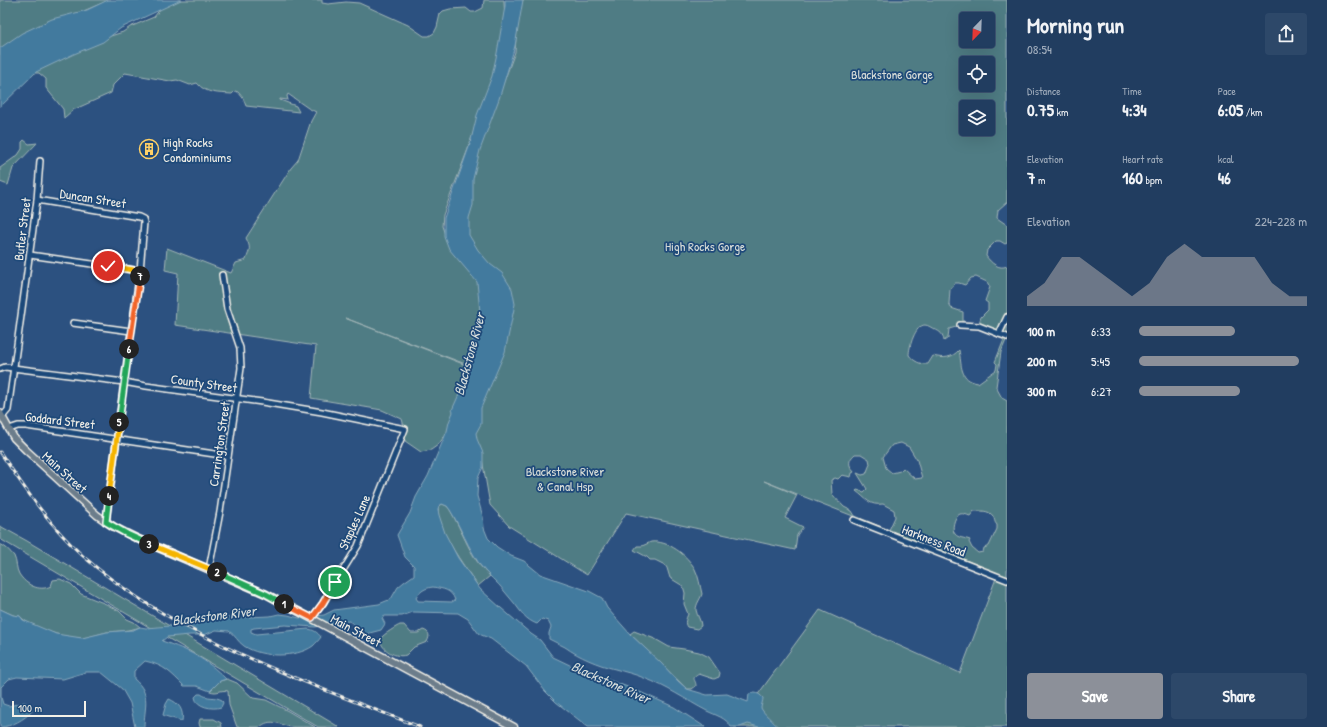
<!DOCTYPE html>
<meta charset="utf-8">
<style>
:root{--surface:#213d60;--page:#2d4869;--text:#f1f3f6;--muted:#a2aebd;--line:#3e5675;--accent:#8c9099}
body{margin:0;font-family:"Patrick Hand",sans-serif;background:var(--page);color:var(--text);height:100vh;display:flex;flex-direction:column;font-size:15px;white-space:nowrap}
*{box-sizing:border-box;margin:0}
p{font-size:13px;color:var(--muted)}
.icon{flex:none;width:22px;height:22px;fill:none;stroke:currentColor;stroke-width:2;stroke-linecap:round;stroke-linejoin:round}
.map{position:relative;flex:1;overflow:hidden}
.side{display:flex;flex-direction:column;background:var(--surface);width:320px}
.side>*{flex:none}
.needle{width:26px;rotate:203deg}
.buttons{position:absolute;left:959px;top:12px;display:grid;gap:8px}
.buttons a{display:grid;place-items:center;width:36px;height:36px;border-radius:4px;background:var(--surface);box-shadow:0 4px 16px #0002,0 0 0 1px var(--line);font-size:20px}
.scale{position:absolute;left:12px;bottom:10px;width:74px;box-sizing:border-box;padding-left:4px;border:2px solid #f4f1e8;border-top:0;font-size:11px;line-height:14px;white-space:nowrap;color:#f4f1e8;-webkit-text-stroke:3px #1f4a7a;paint-order:stroke}
.pin{position:absolute;display:grid;place-items:center;width:34px;height:34px;color:#fff;margin:-17px;border:2px solid #fff;border-radius:50%;box-shadow:0 1px 4px #0007}
.km{position:absolute;width:20px;height:20px;margin:-10px;border-radius:50%;background:#222;color:#fff;font-size:11px;line-height:20px;text-align:center}
.round{display:grid;place-items:center;flex:none;width:42px;height:42px;border-radius:4px;background:var(--page)}
.headline{display:flex;align-items:center;justify-content:space-between;height:68px;padding:0 20px}
h1{font-size:22px;font-weight:700;line-height:30px}
.metrics{display:grid;grid-template-columns:repeat(3,1fr);gap:6px;height:68px;padding:4px 20px}
.metrics div{display:grid;align-content:center}
.metrics b{font-size:17px;font-weight:700}
.metrics small{font-size:11px;font-weight:400}
.metrics p{font-size:11px}
.chart{height:112px;padding:8px 20px}
.chart p{display:flex;justify-content:space-between}
.chart svg{width:100%;height:72px;margin-top:4px;fill:var(--accent);opacity:.7}
.action{display:flex;gap:8px;margin-top:auto;padding:8px 20px}
.action a{flex:1;height:46px;border-radius:4px;background:var(--accent);color:#fff;font-size:16px;font-weight:700;line-height:46px;text-align:center}
.action a+a{background:var(--page);color:var(--text)}
ul{padding:0 20px;list-style:none;font-size:13px}
li{display:grid;grid-template-columns:64px 48px 1fr;align-items:center;height:30px}
li i{height:10px;border-radius:5px;background:var(--accent)}
main{display:flex;flex:1;min-height:0}
.map>svg:first-child{display:block}
.green{fill:#507c84;stroke:#a2b6b6;fill-rule:evenodd}
.water{fill:#427a9e;stroke:#89aabc;fill-rule:evenodd}
.lines{fill:none;stroke-linecap:round;stroke-linejoin:round}
.minor-casing{stroke:#f4f1e8;stroke-width:8}
.major-casing{stroke:#f4f1e8;stroke-width:9}
.minor{stroke:#1f4a7a;stroke-width:5}
.major{stroke:#6c7d8b;stroke-width:6}
.rail-casing{stroke:#f4f1e8;stroke-width:3}
.rail{stroke:#1f4a7a;stroke-width:1.5;stroke-dasharray:4.5;stroke-linecap:butt}
.split-1-casing{stroke:#fff;stroke-width:8}
.split-2-casing{stroke:#fff;stroke-width:8}
.split-3-casing{stroke:#fff;stroke-width:8}
.split-4-casing{stroke:#fff;stroke-width:8}
.split-5-casing{stroke:#fff;stroke-width:8}
.split-6-casing{stroke:#fff;stroke-width:8}
.split-7-casing{stroke:#fff;stroke-width:8}
.split-8-casing{stroke:#fff;stroke-width:8}
.split-1{stroke:#f0652b;stroke-width:5}
.split-2{stroke:#22a559;stroke-width:5}
.split-3{stroke:#f5b400;stroke-width:5}
.split-4{stroke:#22a559;stroke-width:5}
.split-5{stroke:#f5b400;stroke-width:5}
.split-6{stroke:#22a559;stroke-width:5}
.split-7{stroke:#f0652b;stroke-width:5}
.split-8{stroke:#f5b400;stroke-width:5}
.labels{text-anchor:middle;dominant-baseline:central;stroke-width:3.5;stroke-linejoin:round;paint-order:stroke}
.park-label{font-size:13px;fill:#dbdfd9;stroke:#1f4a7a}
.poi-label{font-size:13px;fill:#f4f1e8;stroke:#1f4a7a;text-anchor:start}
.street-label{font-size:13px;fill:#f4f1e8;stroke:#1f4a7a}
.water-label{font-size:14px;font-style:italic;fill:#d9dfdd;stroke:#1f4a7a}
</style>
<main>
<div class="map">
<svg width="1007" height="727" viewBox="0 0 1007 727">
<rect width="100%" height="100%" fill="#2c5180"/>
<filter id="ink" filterUnits="userSpaceOnUse"><feTurbulence type="fractalNoise" baseFrequency=".025" numOctaves="2"/><feDisplacementMap in="SourceGraphic" scale="8" xChannelSelector="R" yChannelSelector="G"/><feConvolveMatrix kernelMatrix="1 2 1 2 8 2 1 2 1" color-interpolation-filters="sRGB"/></filter>
<g filter="url(#ink)">
<g class="green">
<path d="M0,0H111C73,13 36,36 0,55Z"/>
<path d="M178,0H322V3L328,4L346,2L359,3L408,25L424,36H429L434,33L437,27L440,14L443,11L450,9L466,8L471,12H475L483,8L484,0H504V3L505,18L495,74L484,98L468,149L443,215L442,226L450,249L485,285L476,341L468,365L345,318L476,369L457,432L444,437L438,445L431,450L421,452L405,441L406,434L402,419L382,410L311,398L316,346L175,325L178,273L165,270L167,248L231,273L236,263L246,260C250,249 251,248 246,238L291,168L298,160L311,121L316,112L308,108L288,94L287,96L288,100L280,99V100L296,106L299,112L246,106L243,98L238,92L235,91L232,94C218,93 206,94 197,83L190,85L177,80L170,81L125,73L113,85L111,93L73,110L64,118L63,109L46,88V79L39,73H25L58,53L123,32L130,27L154,17L161,8Z"/>
<path d="M521,0H1007V202L998,210L997,218L1007,225V243L1005,244L1000,241H996L987,250L986,256C991,263 999,270 1007,266V338L1001,352L996,387L1002,398L1007,401V727H734L820,610L960,673L998,573L764,481L797,495L785,518L803,527L797,535L795,550L626,513L587,575L509,526L490,505L480,447L469,426L504,337L465,248L464,188L515,52L517,24ZM966,19H988V41H966ZM966,63H988V85H966ZM966,107H988V129H966ZM976,277L987,282L990,287L985,301L988,303V310L981,317L978,326L1005,337L995,362L997,364L996,370L978,383C959,380 962,365 959,350C952,358 944,359 933,356L928,364C921,365 913,361 909,355C909,347 915,325 925,325C928,325 932,328 934,329C941,332 943,334 944,341L948,338L949,329L963,325V312L951,308L949,304L950,289L955,283H959L965,285L971,278ZM901,443L909,447L917,460L922,478L915,479L903,468L900,471L892,473L886,468L883,457L892,445ZM855,454H861L869,459L870,464L866,474L862,475L857,473L867,489L864,492L857,490L856,491C867,499 869,506 883,504L894,510L895,517L889,530L855,516L852,511L844,507L832,494L831,480L835,478L838,479L842,475L851,477L852,473L854,472C848,465 848,460 855,454ZM974,511C980,511 989,510 993,516C995,519 994,522 997,525V529L989,546L984,548L983,552L978,553L972,548L969,542L970,540C965,538 958,538 955,534C951,530 954,516 960,514C963,513 967,515 970,516Z"/>
<polygon points="24,140 29,144 37,143 13,168 8,185 0,182 0,168 18,155 22,149 22,142"/>
<path d="M442,504L447,506L450,510C462,530 472,562 490,576L478,586C470,574 425,515 442,504Z"/>
<polygon points="0,526 27,541 339,727 318,727 0,539"/>
<path d="M651,542C668,540 687,555 695,569C699,577 700,586 702,594C700,600 696,604 696,610C697,616 701,620 701,626L697,629L687,627C684,623 686,619 688,614L684,604L685,593L683,586L670,578L667,568L665,565L655,560H650L647,557L634,550L637,546H642Z"/>
<path d="M0,544C6,547 10,551 14,556C17,562 16,569 19,574C26,585 39,592 51,586L53,580L60,579L71,584L81,594L106,604L119,611L127,619L134,622L140,627C129,631 118,631 107,632C98,634 88,638 79,638C65,638 28,627 20,616L13,615L0,609Z"/>
<path d="M400,625H404L411,633H418L423,630C430,632 430,636 427,642L414,647L406,655C403,656 399,656 396,655C390,654 377,645 382,637C383,635 397,626 400,625Z"/>
<path d="M634,631L655,639L669,647L684,649L699,652L709,657L720,673L719,677L714,679L699,674C690,679 696,679 696,686L692,689H687L630,634Z"/>
<path d="M227,679L237,683L253,698L266,700L288,711L315,727C309,727 296,727 290,727C279,724 270,718 260,727H237L229,705L228,691C220,689 218,694 210,691L220,681Z"/>
<polygon points="200,719 214,719 221,723 222,727 200,727 199,723"/>
</g>
<g class="water">
<polygon points="108,0 181,0 121,28 103,42 74,54 36,72 0,107 0,48 22,33 52,19 87,10"/>
<path d="M505,0H523L515,46L499,99L480,150L473,179V205L469,218V235L478,250L490,264L502,273L512,289L515,304L505,352L481,408V424L476,433L477,439L483,453V467L478,478L477,496L483,517L484,528L488,538L497,547L511,556L524,561L540,574L589,591L602,598L607,608L630,634L661,663L678,681L687,689L707,695L727,694L748,702L749,694C755,692 759,693 763,698C763,701 761,706 761,708C763,713 774,722 778,727H759L748,724L740,727H731C727,718 715,715 707,711C686,700 666,686 644,678C635,674 625,672 615,669C598,665 579,657 565,647C560,644 554,642 549,639V633L551,627L548,621L542,619L537,624C526,620 521,612 515,604C512,600 508,596 505,592C498,582 487,575 480,565C468,547 461,528 450,510L447,506L442,504L439,506L438,509L439,515L445,533L458,558L480,589L501,608L531,634L540,640L553,657L574,667L633,689L674,707L705,727H588L556,702L545,691L526,666L491,639L479,634L468,619L458,613L413,612L402,616H385L382,618L385,624L381,630L358,636L352,632V630L355,625L349,621L315,627L285,625L254,628L251,629V632L256,634L308,629C314,630 317,632 321,637C319,640 316,643 313,646C296,658 262,658 244,646C238,642 235,635 229,631L216,630L204,635H190L167,637L162,641C190,651 205,658 226,679L220,681L210,691L197,686H184C171,673 164,665 145,661L134,671V679C152,694 144,707 144,727H135L130,703L122,689L101,672H86L63,679L17,677L9,679L1,687V697L3,704L9,706L25,702L32,711C25,719 11,727 0,727V609L13,615L20,616L23,620L56,634L82,638L107,632L133,630L140,627L146,628L170,626L187,627L205,620L226,618L270,616L279,614L288,615L299,618L316,616L324,615L334,610L379,604L391,599L398,587L404,582L414,575V566L405,557L397,535L410,513L416,497L428,476L447,431L449,422L453,412L452,410L460,392L463,379L472,353L471,348L480,312L477,282L449,249L444,236V218L470,144L477,115L492,76L497,53L505,6ZM433,587C443,589 451,589 455,600L452,602L418,601L416,598C420,591 425,588 433,587Z"/>
<path d="M198,694H201C207,699 215,696 222,700L223,703L221,707C213,710 196,707 195,697Z"/>
<path d="M169,699C179,703 184,710 182,721C178,720 167,717 163,715L166,704Z"/>
</g>
<g class="lines">
<defs>
<g id="minor">
<polyline points="37,200 139,217 143,219 144,222 140,271 124,382 106,522"/>
<polyline points="30,255 140,271"/>
<polyline points="73,323 131,331"/>
<polyline points="960,325 979,326 1007,337"/>
<polyline points="999,334 1007,317"/>
<polyline points="0,369 5,367 124,382 146,386 262,402 322,412 405,429 358,546 335,583 323,603 312,618"/>
<polyline points="2,417 8,410 37,200 40,161"/>
<polyline points="9,429 18,426 26,426 228,456"/>
<polyline points="854,520 1007,580"/>
<polyline points="209,569 220,512 241,368 240,348 227,309 222,275"/>
</g>
<polyline id="major" points="0,413 14,438 26,450 97,515 114,527 138,539 266,594 514,727"/>
</defs>
<use href="#minor" class="minor-casing"/>
<use href="#major" class="major-casing"/>
<use href="#minor" class="minor"/>
<use href="#major" class="major"/>
<defs>
<path id="rail" d="M0,452C25,489 50,526 83,556C174,637 308,683 420,727"/>
</defs>
<use href="#rail" class="rail-casing"/>
<use href="#rail" class="rail"/>
</g>
</g>
<g class="lines" filter="url(#ink)">
<defs>
<polyline id="split-1" points="284,604 312,618 323,603 335,582"/>
<polyline id="split-2" points="217,572 266,594 284,604"/>
<polyline id="split-3" points="149,544 217,572"/>
<polyline id="split-4" points="109,496 106,522 127,534 149,544"/>
<polyline id="split-5" points="109,496 119,422"/>
<polyline id="split-6" points="119,422 129,349"/>
<polyline id="split-7" points="129,349 140,276"/>
<polyline id="split-8" points="108,266 140,271 140,276"/>
</defs>
<use href="#split-1" class="split-1-casing"/>
<use href="#split-2" class="split-2-casing"/>
<use href="#split-3" class="split-3-casing"/>
<use href="#split-4" class="split-4-casing"/>
<use href="#split-5" class="split-5-casing"/>
<use href="#split-6" class="split-6-casing"/>
<use href="#split-7" class="split-7-casing"/>
<use href="#split-8" class="split-8-casing"/>
<use href="#split-1" class="split-1"/>
<use href="#split-2" class="split-2"/>
<use href="#split-3" class="split-3"/>
<use href="#split-4" class="split-4"/>
<use href="#split-5" class="split-5"/>
<use href="#split-6" class="split-6"/>
<use href="#split-7" class="split-7"/>
<use href="#split-8" class="split-8"/>
</g>
<defs>
<symbol id="building-ring" viewBox="-11 -11 22 22"><circle r="9.5" fill="#1f4a7a" stroke="#ffd166" stroke-width="1.5"/><path d="M-4-6H4V6H1V3H-1V6H-4ZM-2.5-4.3h1.7v1.8h-1.7ZM.8-4.3h1.7v1.8H.8ZM-2.5-1h1.7V.8h-1.7ZM.8-1h1.7V.8H.8Z" fill="#ffd166"/></symbol>
</defs>
<g fill-rule="evenodd">
<use href="#building-ring" x="138" y="138" width="22" height="22"/>
</g>
<g class="labels">
<g class="park-label">
<text x="892" y="74">Blackstone Gorge</text>
<text x="705" y="246">High Rocks Gorge</text>
<text x="565" y="471">Blackstone River<tspan x="565" dy="15">&amp; Canal Hsp</tspan></text>
</g>
<g class="poi-label">
<text x="163" y="142">High Rocks<tspan x="163" dy="15">Condominiums</tspan></text>
</g>
<g class="street-label">
<text transform="translate(93 198) rotate(9)">Duncan Street</text>
<text transform="translate(22 229) rotate(-83)">Butler Street</text>
<text transform="translate(204 383) rotate(8)">County Street</text>
<text transform="translate(60 420) rotate(7)">Goddard Street</text>
<text transform="translate(219 444) rotate(-82)">Carrington Street</text>
<text transform="translate(65 472) rotate(42)">Main Street</text>
<text transform="translate(354 522) rotate(-66)">Staples Lane</text>
<text transform="translate(934 540) rotate(21)">Harkness Road</text>
<text transform="translate(356 630) rotate(28)">Main Street</text>
</g>
<g class="water-label">
<text transform="translate(469 354) rotate(-75)">Blackstone River</text>
<text transform="translate(214 615) rotate(-7)">Blackstone River</text>
<text transform="translate(611 682) rotate(24)">Blackstone River</text>
</g>
</g>
</svg>
<div class="buttons">
<a><svg class="needle" viewBox="-14 -14 28 28"><path d="M0-13l5 13h-10z" fill="#e53935"/><path d="M0 13l5-13h-10z" fill="#a2aebd"/></svg></a>
<a><svg class="icon" aria-label="locate" viewBox="0 0 24 24"><circle cx="12" cy="12" r="6"/><path d="M12 2v4M12 18v4M2 12h4M18 12h4"/></svg></a>
<a><svg class="icon" aria-label="layers" viewBox="0 0 24 24"><path d="M12 4l9 5-9 5-9-5zM3 14l9 5 9-5"/></svg></a>
</div>
<div class="scale">100 m</div>
<div class="pin" style="left:335px;top:582px;background:#1e9e55"><svg class="icon" aria-label="arrive" viewBox="0 0 24 24"><path d="M6 21V4h12l-3 4 3 4H6"/></svg></div>
<div class="pin" style="left:108px;top:266px;background:#d93025"><svg class="icon" aria-label="check" viewBox="0 0 24 24"><path d="M5 12l5 5 9-10"/></svg></div>
<b class="km" style="left:284px;top:604px">1</b>
<b class="km" style="left:217px;top:572px">2</b>
<b class="km" style="left:149px;top:544px">3</b>
<b class="km" style="left:109px;top:496px">4</b>
<b class="km" style="left:119px;top:422px">5</b>
<b class="km" style="left:129px;top:349px">6</b>
<b class="km" style="left:140px;top:276px">7</b>
</div>
<section class="side">
<div class="headline"><div><h1>Morning run</h1><p>08:54</p></div><a class="round"><svg class="icon" aria-label="share" viewBox="0 0 24 24"><path d="M12 15V3M7 8l5-5 5 5M5 13v7h14v-7"/></svg></a></div>
<div class="metrics">
<div><p>Distance</p><b>0.75<small> km</small></b></div>
<div><p>Time</p><b>4:34</b></div>
<div><p>Pace</p><b>6:05<small> /km</small></b></div>
</div>
<div class="metrics">
<div><p>Elevation</p><b>7<small> m</small></b></div>
<div><p>Heart rate</p><b>160<small> bpm</small></b></div>
<div><p>kcal</p><b>46</b></div>
</div>
<div class="chart"><p><span>Elevation</span>224–228 m</p>
<svg viewBox="0 0 160 44" preserveAspectRatio="none"><path d="M0 44V38L10 30L20 14L30 14L40 22L50 30L60 38L70 30L80 14L90 6L100 14L110 14L120 14L130 14L140 30L150 38L160 38V44z"/></svg>
</div>
<ul>
<li><b>100 m</b>6:33<i style="width:57%"></i></li>
<li><b>200 m</b>5:45<i style="width:95%"></i></li>
<li><b>300 m</b>6:27<i style="width:60%"></i></li>
</ul>
<div class="action"><a>Save</a><a>Share</a></div>
</section>
</main>
